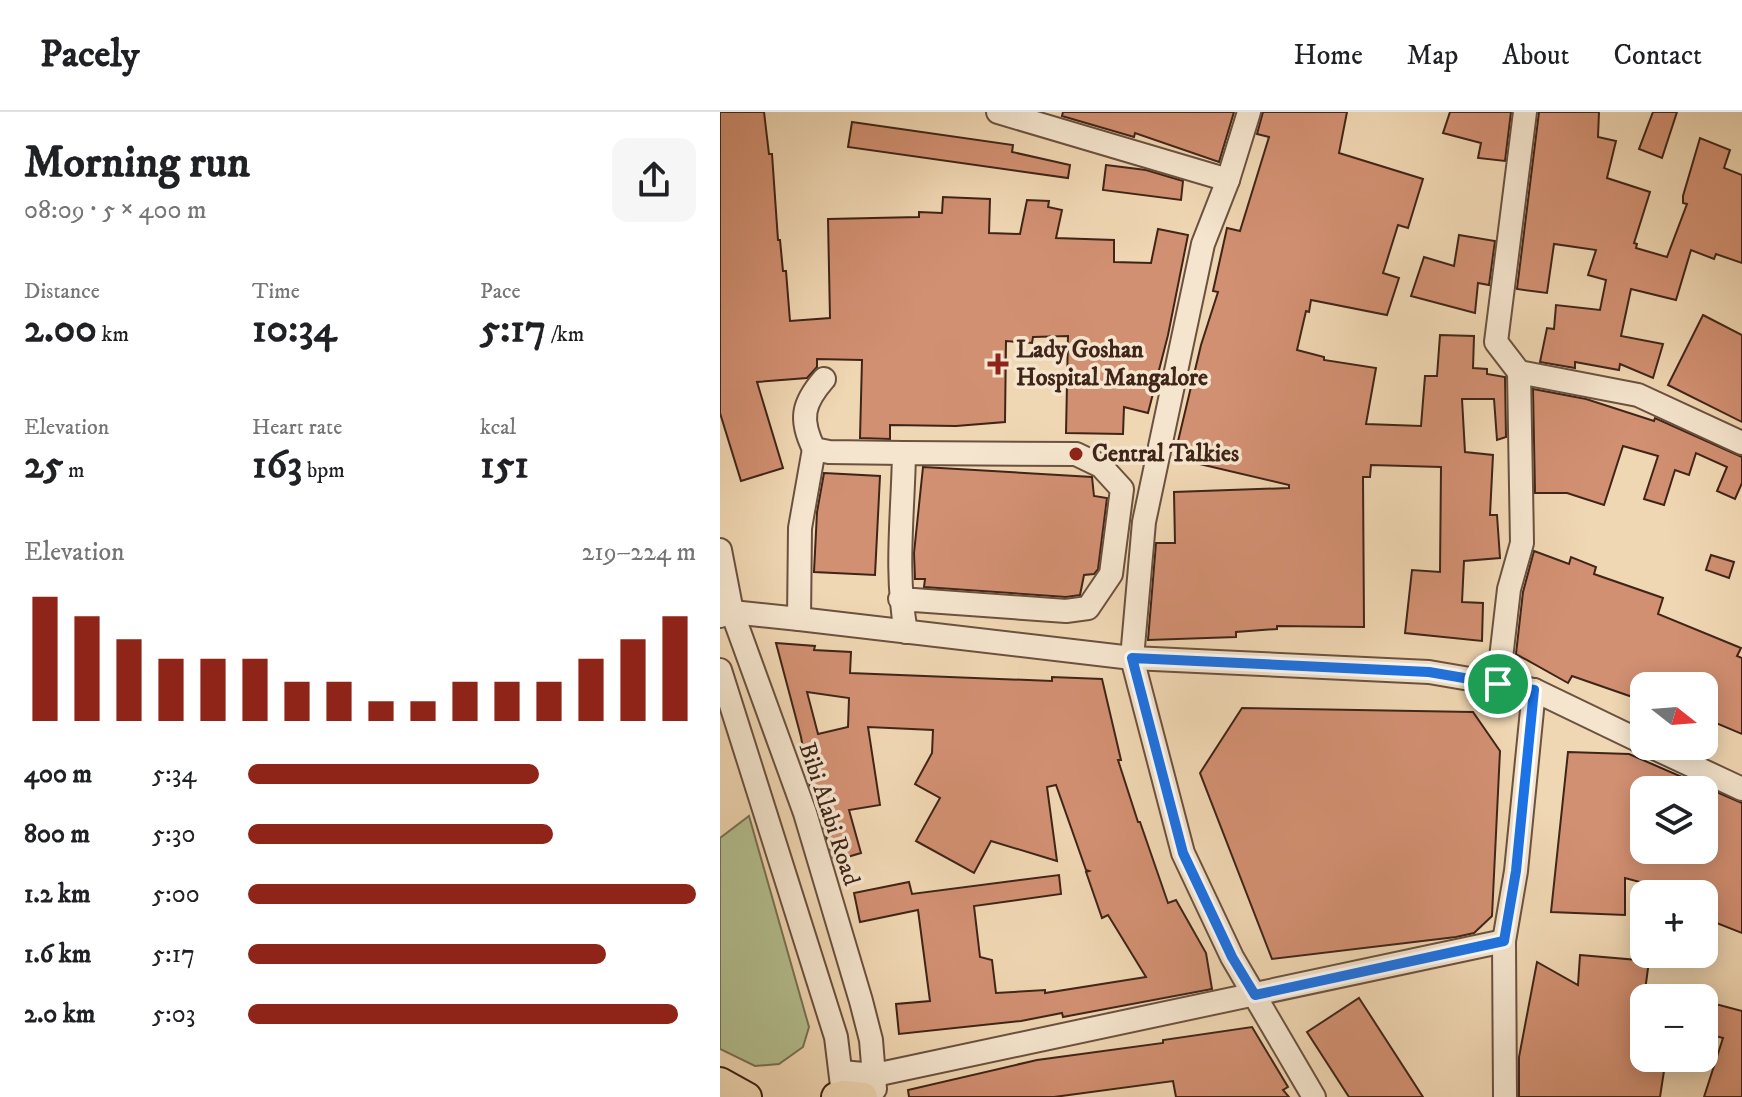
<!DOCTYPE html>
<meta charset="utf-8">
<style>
:root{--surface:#fff;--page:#f6f6f6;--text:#202124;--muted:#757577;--line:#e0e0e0;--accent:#8f2418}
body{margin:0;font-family:"IM FELL DW Pica",serif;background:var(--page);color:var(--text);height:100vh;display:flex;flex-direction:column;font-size:30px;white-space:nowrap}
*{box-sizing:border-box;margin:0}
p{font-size:26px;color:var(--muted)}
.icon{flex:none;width:44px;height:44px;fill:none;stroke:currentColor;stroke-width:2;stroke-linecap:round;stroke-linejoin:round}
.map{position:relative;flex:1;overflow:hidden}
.panel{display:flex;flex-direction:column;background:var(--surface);width:720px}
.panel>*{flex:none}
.needle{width:52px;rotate:107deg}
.buttons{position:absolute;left:910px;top:560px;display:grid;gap:16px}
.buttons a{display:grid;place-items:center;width:88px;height:88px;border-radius:16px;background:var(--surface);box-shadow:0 4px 20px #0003;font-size:40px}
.pin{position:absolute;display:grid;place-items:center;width:68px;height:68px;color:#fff;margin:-34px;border:4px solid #fff;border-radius:50%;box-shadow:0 2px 8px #0007}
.round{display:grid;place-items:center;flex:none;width:84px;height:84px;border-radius:16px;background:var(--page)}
.head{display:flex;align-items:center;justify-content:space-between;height:136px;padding:0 24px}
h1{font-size:44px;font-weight:700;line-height:60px}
.figures{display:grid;grid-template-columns:repeat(3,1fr);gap:12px;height:136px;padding:8px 24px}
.figures div{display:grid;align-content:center}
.figures b{font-size:40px;font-weight:700}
.figures small{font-size:22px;font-weight:400}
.figures p{font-size:22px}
.chart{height:224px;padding:16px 24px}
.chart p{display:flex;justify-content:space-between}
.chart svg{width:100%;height:144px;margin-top:8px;stroke:var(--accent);stroke-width:6}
ul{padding:0 24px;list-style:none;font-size:26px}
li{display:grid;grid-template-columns:128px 96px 1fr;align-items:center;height:60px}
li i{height:20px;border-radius:10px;background:var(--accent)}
header{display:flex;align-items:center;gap:48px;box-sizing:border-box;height:112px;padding:0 40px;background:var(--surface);border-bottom:2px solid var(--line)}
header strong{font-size:38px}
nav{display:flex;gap:44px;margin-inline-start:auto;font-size:28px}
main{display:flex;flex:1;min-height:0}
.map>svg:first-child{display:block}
.green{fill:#b4bf90;stroke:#7a7254;stroke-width:2}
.building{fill:#d29072;stroke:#3f2418;stroke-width:2;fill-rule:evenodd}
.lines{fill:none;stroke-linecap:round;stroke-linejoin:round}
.minor-casing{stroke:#6b513f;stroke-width:26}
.major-casing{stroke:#3f2418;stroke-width:32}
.minor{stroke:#f5e5ce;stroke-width:22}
.major{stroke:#f0d7b3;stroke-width:28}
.route-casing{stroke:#fff;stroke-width:16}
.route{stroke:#1a73e8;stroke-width:10}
.poi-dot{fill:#8f2418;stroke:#f5e5ce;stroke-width:3}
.labels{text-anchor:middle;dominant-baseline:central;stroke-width:7;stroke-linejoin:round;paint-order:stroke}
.poi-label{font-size:24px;font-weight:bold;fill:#3f2418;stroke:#f5e5ce;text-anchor:start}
.street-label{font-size:24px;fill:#3f2418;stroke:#f5e5ce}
</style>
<header>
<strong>Pacely</strong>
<nav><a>Home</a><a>Map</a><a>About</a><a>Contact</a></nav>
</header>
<main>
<section class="panel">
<div class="head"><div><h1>Morning run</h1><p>08:09 · 5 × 400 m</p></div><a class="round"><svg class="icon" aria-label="share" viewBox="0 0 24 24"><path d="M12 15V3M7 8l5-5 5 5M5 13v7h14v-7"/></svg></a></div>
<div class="figures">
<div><p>Distance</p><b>2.00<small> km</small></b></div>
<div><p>Time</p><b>10:34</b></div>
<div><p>Pace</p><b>5:17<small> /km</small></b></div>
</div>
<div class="figures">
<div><p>Elevation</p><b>25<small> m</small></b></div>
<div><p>Heart rate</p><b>163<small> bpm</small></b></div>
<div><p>kcal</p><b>151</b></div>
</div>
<div class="chart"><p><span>Elevation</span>219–224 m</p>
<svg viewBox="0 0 160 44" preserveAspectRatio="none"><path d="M5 44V6M15 44V12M25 44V19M35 44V25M45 44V25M55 44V25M65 44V32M75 44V32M85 44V38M95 44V38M105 44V32M115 44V32M125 44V32M135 44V25M145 44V19M155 44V12"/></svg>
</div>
<ul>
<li><b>400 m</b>5:34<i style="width:65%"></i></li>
<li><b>800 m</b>5:30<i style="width:68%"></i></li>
<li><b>1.2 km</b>5:00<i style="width:100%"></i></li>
<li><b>1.6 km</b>5:17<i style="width:80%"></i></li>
<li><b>2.0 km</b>5:03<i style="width:96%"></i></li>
</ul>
</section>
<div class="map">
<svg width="1022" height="985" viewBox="0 0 1022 985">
<rect width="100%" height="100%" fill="#f0d7b3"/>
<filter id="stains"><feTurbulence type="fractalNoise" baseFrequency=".0025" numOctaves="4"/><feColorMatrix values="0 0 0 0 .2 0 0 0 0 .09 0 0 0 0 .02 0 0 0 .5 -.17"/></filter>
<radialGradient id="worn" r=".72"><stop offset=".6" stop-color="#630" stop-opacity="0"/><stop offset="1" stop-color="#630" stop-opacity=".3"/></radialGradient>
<polygon class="green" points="29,704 89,915 83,935 59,952 35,954 0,937 0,726"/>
<g class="building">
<polygon points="0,0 44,0 49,42 52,42 58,128 60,128 63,159 66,159 70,209 110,206 108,107 199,105 199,100 222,101 223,85 270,87 269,121 300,122 307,88 329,89 328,95 342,98 336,126 394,128 394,150 431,151 438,117 468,123 448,223 428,301 404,295 403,322 346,321 348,224 313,225 312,231 286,229 285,310 236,314 170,313 170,327 140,326 142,248 97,247 97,255 87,266 37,270 63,356 21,369 0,301"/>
<polygon points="343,0 514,0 499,50 415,21 414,25 342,4"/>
<polygon points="543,0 627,0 619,41 703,67 688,116 678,113 663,161 679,166 667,203 591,188 589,200 586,199 577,238 604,245 604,248 656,256 646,312 701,314 705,264 717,264 720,223 754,224 753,256 767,257 767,262 785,265 786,325 777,328 774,287 742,287 745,340 773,343 770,403 777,403 780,446 744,449 742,490 763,491 762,529 685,521 692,458 720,460 721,355 651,353 650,365 643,365 644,515 557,514 557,517 516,520 516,525 428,528 436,431 455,431 454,380 569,376 569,373 454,346 481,233 498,180 493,179 507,116 520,119 549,25 537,22"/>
<polygon points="730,0 791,0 785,49 758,46 761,31 723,21"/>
<polygon points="819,0 879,0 878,25 896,29 887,66 930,80 914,131 917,132 916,136 947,145 967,92 963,91 963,84 980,26 1010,38 1004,56 1022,63 1022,151 996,142 994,147 971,138 956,188 911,177 901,224 943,232 933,266 900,252 899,258 855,250 855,256 820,250 827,216 834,217 836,193 880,198 886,168 868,163 876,138 834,132 827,181 797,177"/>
<polygon points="933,0 957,0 942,46 919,37"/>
<polygon points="132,10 293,33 292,40 350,53 348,66 128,35"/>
<polygon points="386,53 426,58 463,69 461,88 383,78"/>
<polygon points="739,123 775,129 769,173 758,171 755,201 691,184 704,145 734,154"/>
<polygon points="983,203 1022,223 1022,310 948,273"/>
<polygon points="813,277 866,287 934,309 935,306 1022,345 1022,371 1015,387 997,379 1007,355 976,341 969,363 955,358 944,393 924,387 938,344 903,334 884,393 847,381 815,381"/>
<polygon points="203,355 372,365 374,384 387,386 378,457 374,462 364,463 360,483 346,485 204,475 205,467 195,467 194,441"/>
<polygon points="104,361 160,364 155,463 94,460 97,400"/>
<polygon points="814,439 849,452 851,445 876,455 874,462 943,486 938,502 1021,536 1017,544 1022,546 1022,622 984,606 995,574 924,574 924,589 852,564 848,571 796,542 803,480"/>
<polygon points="991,443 1014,450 1009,466 986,458"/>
<path d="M56,531L95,534L94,538L131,540L130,561L332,569V565L382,567L401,648H398L418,710H420L448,791L456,788L486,841L492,877L343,905L342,901L301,909L179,922L176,892L210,889L198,798L140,810L134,781L189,770L192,782L339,763L341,782L254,794L260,845L272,848L276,881L325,878V881L426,865L388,803L382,806L366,760L369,759L366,758L336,673L327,675L337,749L271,729L254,761L196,729L220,686L195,672L212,641L213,618L148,615L160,693L129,698L141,741L114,749L90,675L81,625ZM87,580L129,586L128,615L98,622Z"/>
<polygon points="522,596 753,600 780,639 772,804 754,821 736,825 552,847 480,661"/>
<path d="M848,640L909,642L1022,691V821L984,806V782H965L905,766V803L831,800ZM924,678H984V738H924Z"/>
<polygon points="860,843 929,849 924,886 924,946 946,946 940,985 799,985 799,945 817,850 858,873"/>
<polygon points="639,886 703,985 629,985 587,920"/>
<polygon points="984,889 1022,899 1022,985 984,985 1003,926 984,921"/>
<polygon points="532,915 568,975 563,978 569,985 456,985 453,969 334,985 189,985 188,978 317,948 443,931 443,928"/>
</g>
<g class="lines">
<defs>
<g id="minor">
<polyline points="278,0 508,68"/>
<polyline points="529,0 508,68 483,132 424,410 412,546 463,741 512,845 594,985"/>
<polyline points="805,0 776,230 799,260 918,283 1022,331"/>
<path d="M104,267C83,291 79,307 94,337L109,340L184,341"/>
<polyline points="0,438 12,500 85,701 141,889 151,928 155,977"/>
<path d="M180,487L346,499L368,496L391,462L402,377L381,354L356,342L184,341C183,401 175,460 186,520"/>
<polyline points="0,504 12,500 79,507 412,546 709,560 814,578 924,631"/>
<polyline points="79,507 80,416 94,337"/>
<polyline points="0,558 116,925 122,974"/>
<polyline points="778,572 789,477 802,431 799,260"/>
<polyline points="930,634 1022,677"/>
<polyline points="121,960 155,963 784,829"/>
<polyline points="785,985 784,829 796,759 814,578"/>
</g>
<g id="major">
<polyline points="0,970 27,985"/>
<polyline points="116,985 123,983 143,985"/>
</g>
</defs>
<use href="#minor" class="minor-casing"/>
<use href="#major" class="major-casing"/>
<use href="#minor" class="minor"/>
<use href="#major" class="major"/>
</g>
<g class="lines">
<defs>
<polygon id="route" points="412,546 709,560 814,578 796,759 784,829 535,883 512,845 463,741"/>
</defs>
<use href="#route" class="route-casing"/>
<use href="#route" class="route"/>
</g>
<g class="poi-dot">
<path d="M274 240h8v8h8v8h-8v8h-8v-8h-8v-8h8z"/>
<circle cx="356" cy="342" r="8"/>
</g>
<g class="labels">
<g class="poi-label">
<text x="296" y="238">Lady Goshan<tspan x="296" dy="28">Hospital Mangalore</tspan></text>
<text x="372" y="342">Central Talkies</text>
</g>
<g class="street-label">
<text transform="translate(109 702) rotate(72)">Bibi Alabi Road</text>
</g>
</g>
<rect width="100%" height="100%" filter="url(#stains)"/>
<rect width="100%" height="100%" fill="url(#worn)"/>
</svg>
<div class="buttons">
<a><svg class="needle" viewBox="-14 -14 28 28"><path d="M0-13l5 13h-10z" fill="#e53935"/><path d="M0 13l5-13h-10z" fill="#757577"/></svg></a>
<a><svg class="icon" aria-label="layers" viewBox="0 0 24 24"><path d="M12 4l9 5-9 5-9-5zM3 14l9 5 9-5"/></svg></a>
<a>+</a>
<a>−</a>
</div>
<div class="pin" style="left:778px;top:572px;background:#1e9e55"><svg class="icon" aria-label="arrive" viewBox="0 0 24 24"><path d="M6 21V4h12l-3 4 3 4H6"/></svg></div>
</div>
</main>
